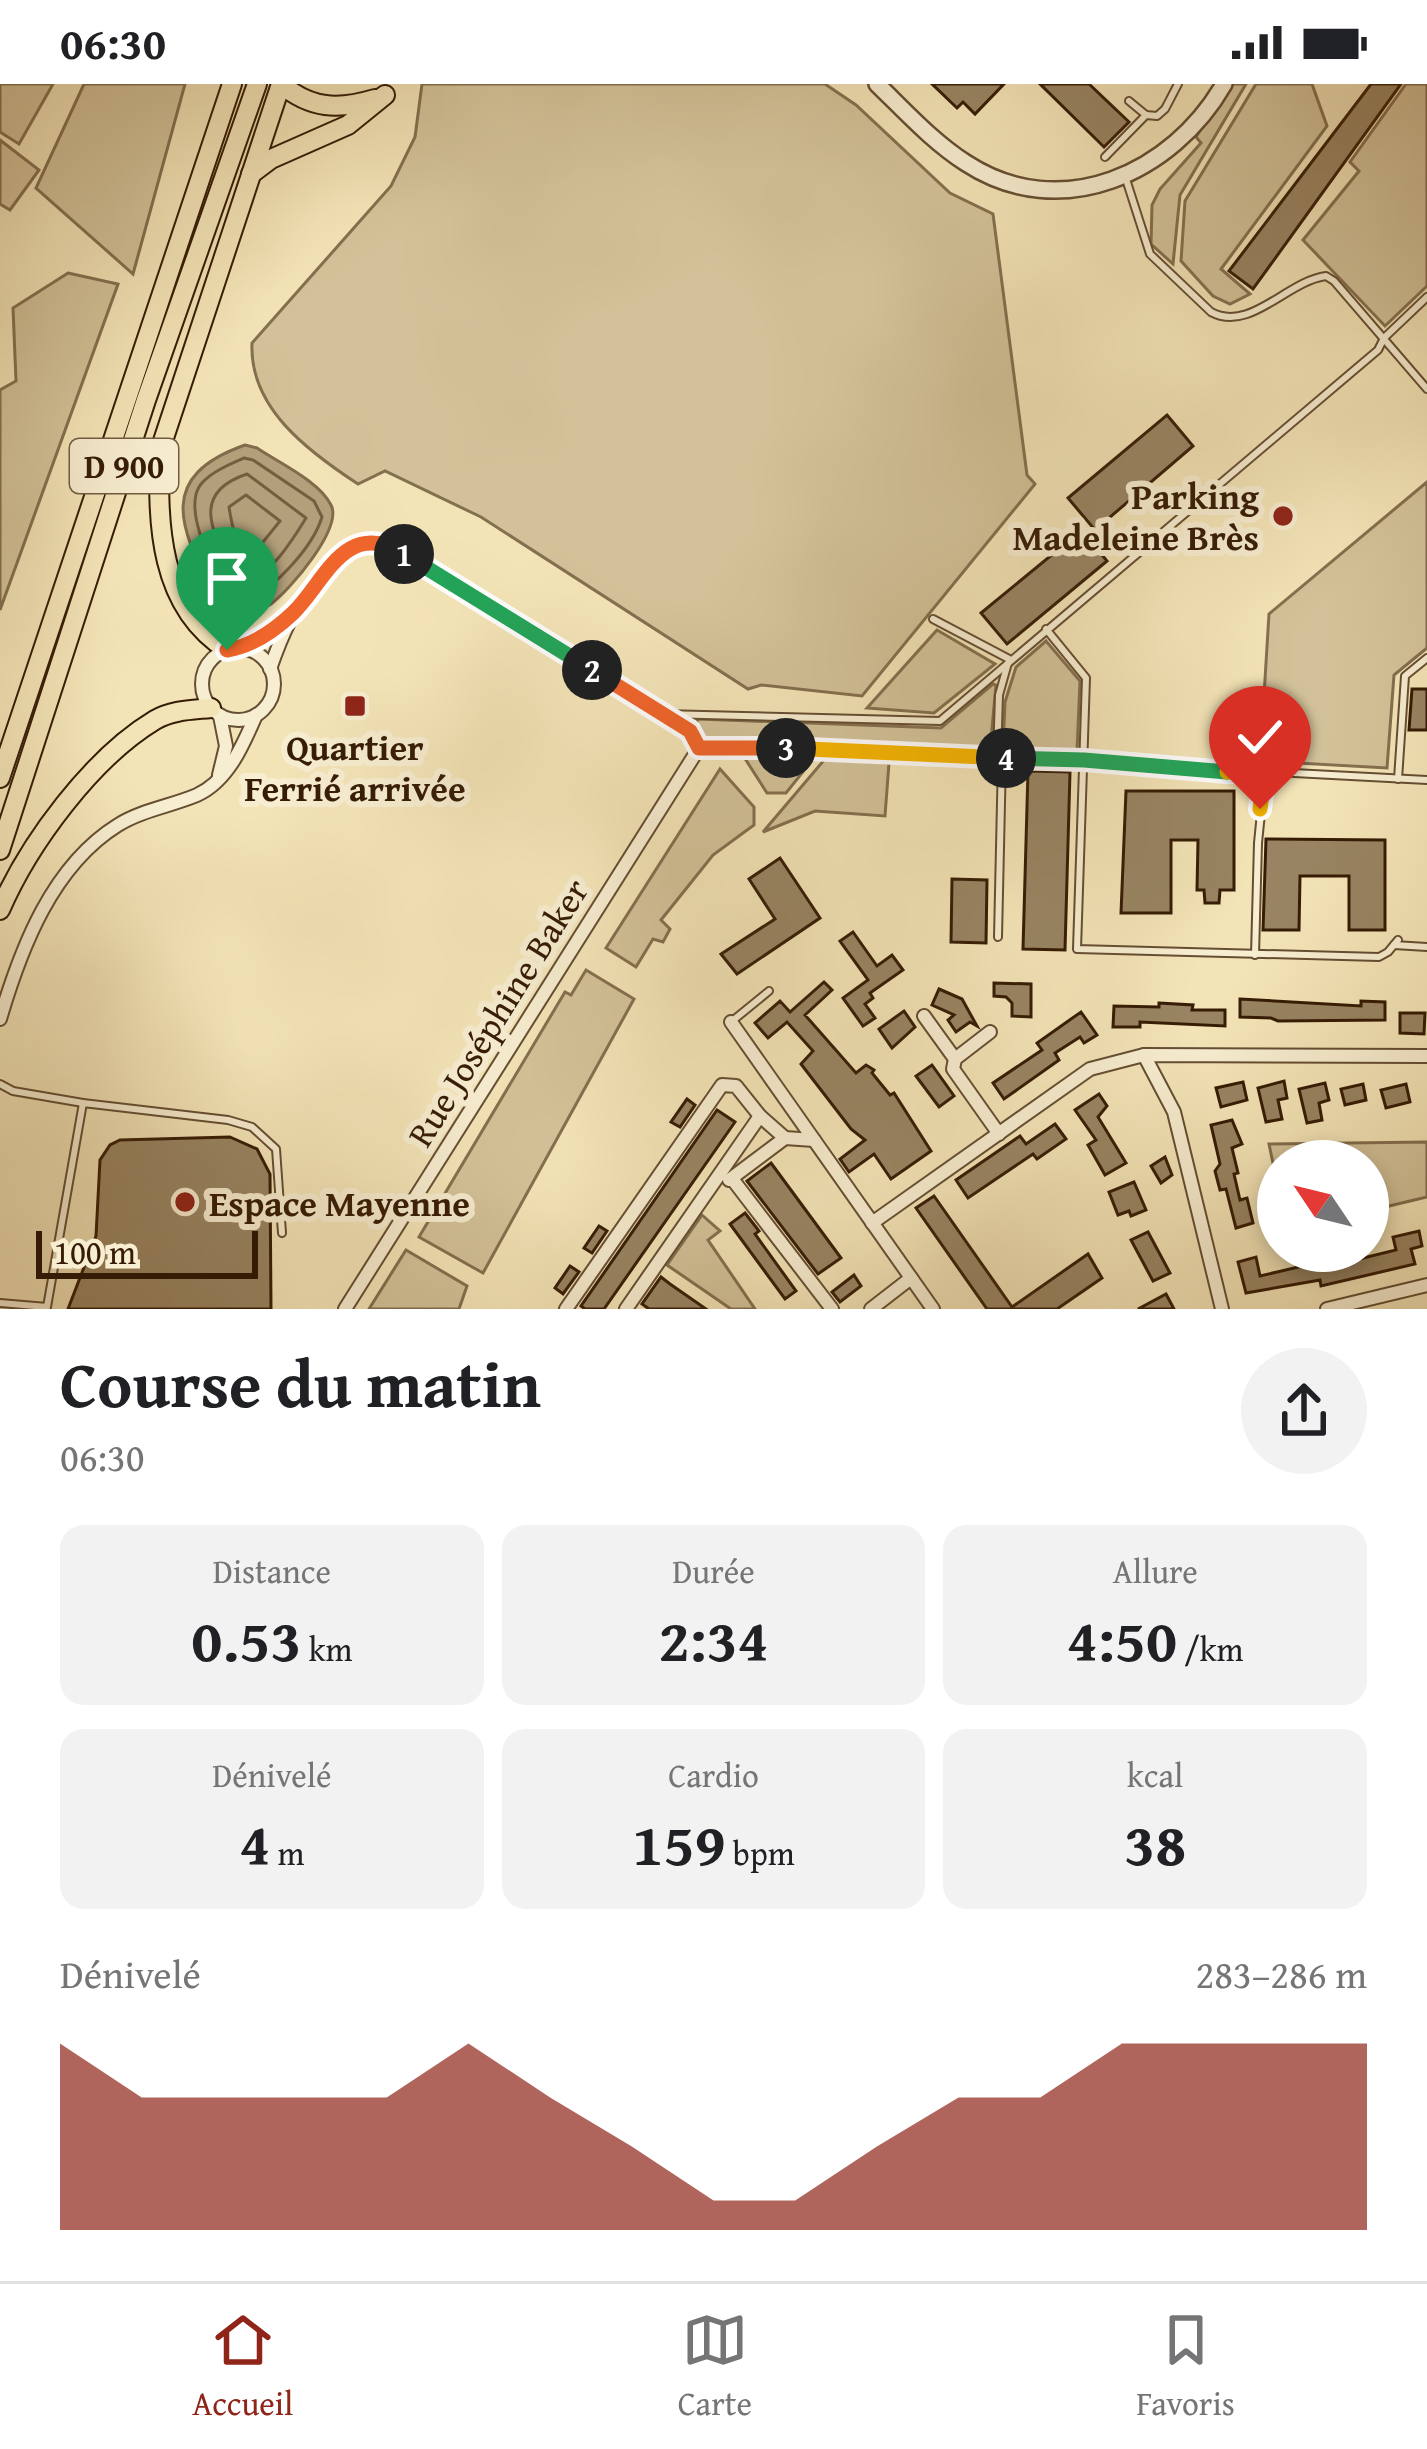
<!DOCTYPE html>
<html lang="fr">
<meta charset="utf-8">
<style>
:root{--surface:#fff;--page:#f2f2f2;--text:#202124;--muted:#757577;--line:#e0e0e0;--accent:#8f2418}
body{margin:0;font-family:"Gentium Book Plus",serif;background:var(--page);color:var(--text);height:100vh;display:flex;flex-direction:column;font-size:45px;white-space:nowrap}
*{box-sizing:border-box;margin:0}
p{font-size:39px;color:var(--muted)}
.icon{flex:none;width:66px;height:66px;fill:none;stroke:currentColor;stroke-width:2;stroke-linecap:round;stroke-linejoin:round}
.map{position:relative;height:1225px;overflow:hidden}
.side{display:flex;flex-direction:column;background:var(--surface);flex:1}
.side>*{flex:none}
.needle{width:78px;rotate:305deg}
.tools{position:absolute;left:1257px;top:1056px;display:grid;gap:24px}
.tools a{display:grid;place-items:center;width:132px;height:132px;border-radius:50%;background:var(--surface);box-shadow:0 6px 18px #0003;font-size:60px}
.scale{position:absolute;left:36px;bottom:30px;width:222px;box-sizing:border-box;padding-left:12px;border:6px solid #361c05;border-top:0;font-size:33px;line-height:42px;white-space:nowrap;color:#361c05;-webkit-text-stroke:9px #f7edd0;paint-order:stroke}
.pin{position:absolute;display:grid;place-items:center;width:102px;height:102px;color:#fff;margin:-123px -51px;border-radius:50% 50% 50% 0;rotate:-45deg;box-shadow:0 0 12px #0007}
.pin .icon{rotate:45deg}
.km{position:absolute;width:60px;height:60px;margin:-30px;border-radius:50%;background:#222;color:#fff;font-size:33px;line-height:60px;text-align:center}
.round{display:grid;place-items:center;flex:none;width:126px;height:126px;border-radius:63px;background:var(--page)}
.head{display:flex;align-items:center;justify-content:space-between;height:204px;padding:0 60px}
h1{font-size:66px;font-weight:600;line-height:90px}
.metrics{display:grid;grid-template-columns:repeat(3,1fr);gap:18px;height:204px;padding:12px 60px}
.metrics div{display:grid;align-content:center;border-radius:24px;background:var(--page);text-align:center}
.metrics b{font-size:60px;font-weight:600}
.metrics small{font-size:33px;font-weight:400}
.metrics p{font-size:33px}
.chart{height:336px;padding:24px 60px}
.chart p{display:flex;justify-content:space-between}
.chart svg{width:100%;height:216px;margin-top:12px;fill:var(--accent);opacity:.7}
.status{display:flex;justify-content:space-between;align-items:center;height:84px;padding:0 60px;background:var(--surface);direction:ltr}
.status svg{height:33px;fill:currentColor}
.dock{display:flex;justify-content:space-around;align-items:center;height:168px;border-top:3px solid var(--line);background:var(--surface);font-size:33px;color:var(--muted)}
.dock a{display:grid;justify-items:center;gap:6px}
.dock .current{color:var(--accent)}
.map>svg:first-child{display:block}
.green{fill:#d3c299;stroke:#846f4f;stroke-width:3}
.water{fill:#b3a07a;stroke:#816b4b;stroke-width:3}
.lines{fill:none;stroke-linecap:round;stroke-linejoin:round}
.shore{stroke:#745e40;stroke-width:3}
.building{fill:#988462;stroke:#361c05;stroke-width:3}
.service-casing{stroke:#654e32;stroke-width:10}
.minor-casing{stroke:#654e32;stroke-width:16}
.tertiary-casing{stroke:#654e32;stroke-width:20}
.primary-casing{stroke:#361c05;stroke-width:22}
.service{stroke:#f7edd0;stroke-width:6}
.minor{stroke:#f7edd0;stroke-width:12}
.tertiary{stroke:#f7edd0;stroke-width:15}
.primary{stroke:#f3e4b7;stroke-width:18}
.split-1-casing{stroke:#fff;stroke-width:24}
.split-2-casing{stroke:#fff;stroke-width:24}
.split-3-casing{stroke:#fff;stroke-width:24}
.split-4-casing{stroke:#fff;stroke-width:24}
.split-5-casing{stroke:#fff;stroke-width:24}
.split-6-casing{stroke:#fff;stroke-width:24}
.split-1{stroke:#f0652b;stroke-width:15}
.split-2{stroke:#22a559;stroke-width:15}
.split-3{stroke:#f0652b;stroke-width:15}
.split-4{stroke:#f5b400;stroke-width:15}
.split-5{stroke:#22a559;stroke-width:15}
.split-6{stroke:#f5b400;stroke-width:15}
.poi-dot{fill:#8f2418;stroke:#f7edd0;stroke-width:4.5}
.labels{text-anchor:middle;dominant-baseline:central;stroke-width:12;stroke-linejoin:round;paint-order:stroke}
.shield{fill:#f7edd0;stroke:#705b42;stroke-width:3}
.shield-label{font-size:33px;font-weight:bold;fill:#361c05}
.poi-label{font-size:36px;font-weight:bold;fill:#361c05;stroke:#f7edd0;text-anchor:end}
.street-label{font-size:36px;fill:#361c05;stroke:#f7edd0}
</style>
<div class="status"><b>06:30</b><svg viewBox="0 0 49 12"><path d="M0 12V9h3v3zM5 12V6h3v6zM10 12V3h3v9zM15 12V0h3v12zM26 1h20v11H26zM47 4h2v5h-2z"/></svg></div>
<div class="map">
<svg width="1427" height="1225" viewBox="0 0 1427 1225">
<rect width="100%" height="100%" fill="#f3e4b7"/>
<filter id="stains"><feTurbulence type="fractalNoise" baseFrequency=".00167" numOctaves="4"/><feColorMatrix values="0 0 0 0 .2 0 0 0 0 .09 0 0 0 0 .02 0 0 0 .5 -.17"/></filter>
<radialGradient id="worn" r=".72"><stop offset=".6" stop-color="#630" stop-opacity="0"/><stop offset="1" stop-color="#630" stop-opacity=".3"/></radialGradient>
<g class="green">
<polygon points="0,0 53,0 19,60 0,48"/>
<polygon points="84,0 185,0 133,190 36,104"/>
<path d="M422,0H825L856,21L950,109L993,130L1027,391L1035,400L862,612L761,601L748,605L481,433L385,387L358,400C309,368 249,324 252,259L391,102L415,53Z"/>
<polygon points="1230,0 1246,0 1180,111 1173,180 1151,160 1152,121 1160,105 1201,59 1196,53"/>
<polygon points="1256,0 1312,0 1327,42 1221,185 1250,210 1230,220 1213,212 1181,177 1185,117"/>
<polygon points="1406,0 1427,0 1427,202 1385,242 1303,156 1359,87 1350,78"/>
<polygon points="0,56 39,86 10,126 0,120"/>
<polygon points="68,189 118,200 0,526 0,306 16,297 13,224"/>
<polygon points="1427,398 1427,564 1394,591 1387,684 1260,677 1269,530"/>
<polygon points="937,546 995,580 934,629 867,624"/>
<polygon points="1046,557 1080,597 1077,667 1003,665 1005,618 1016,583"/>
<polygon points="993,600 996,601 990,666 704,656 693,648 698,635 941,644"/>
<polygon points="744,673 814,674 786,709 767,709"/>
<polygon points="825,675 889,679 885,732 815,727 763,748"/>
<polygon points="720,685 754,723 754,741 713,771 661,836 670,845 663,858 653,855 636,883 606,864"/>
<polygon points="586,886 634,915 483,1189 419,1153 565,908 571,911"/>
<polygon points="1427,1058 1427,1113 1368,1127 1368,1077 1278,1077 1278,1103 1269,1060"/>
<polygon points="702,1131 720,1147 708,1156 755,1225 731,1225 667,1181"/>
<polygon points="406,1166 467,1202 459,1225 369,1225"/>
</g>
<path class="water" d="M245,361L257,364C279,379 319,397 331,421C343,444 290,506 271,520C264,525 253,528 245,531L218,520C185,451 149,395 245,361Z"/>
<g class="lines">
<g class="shore">
<path d="M244,374L253,376L314,417L322,433C313,463 272,508 243,518L227,512C215,487 181,425 201,400C211,388 230,380 244,374Z"/>
<path d="M247,390L306,434C292,457 269,493 243,502L238,499C218,456 184,411 247,390Z"/>
<path d="M246,411L280,437L250,474C235,463 232,441 229,423Z"/>
</g>
</g>
<g class="building">
<polygon points="932,0 1004,0 975,30 963,18 957,24"/>
<polygon points="1040,0 1089,0 1129,38 1104,63"/>
<polygon points="1371,0 1401,0 1253,205 1229,187"/>
<polygon points="1167,331 1193,362 1095,446 1068,414"/>
<polygon points="1082,446 1107,477 1007,560 981,529"/>
<polygon points="1412,605 1427,605 1427,646 1409,646"/>
<polygon points="1028,687 1070,688 1065,866 1023,865"/>
<polygon points="1126,707 1234,707 1234,806 1220,806 1219,819 1205,819 1204,806 1197,806 1198,756 1171,756 1171,829 1121,829"/>
<polygon points="1266,755 1385,756 1385,846 1349,846 1349,792 1300,792 1299,846 1263,846"/>
<polygon points="780,774 820,834 737,890 721,870 775,835 749,795"/>
<polygon points="952,795 987,796 986,859 951,858"/>
<polygon points="853,848 877,882 892,871 903,886 870,909 873,914 865,920 875,934 863,942 843,914 868,896 840,857"/>
<polygon points="824,898 832,906 805,931 856,989 866,981 874,986 872,989 890,1011 894,1009 931,1067 891,1095 874,1070 849,1088 840,1075 865,1056 851,1045 801,980 813,967 787,938 768,954 755,939 780,917 790,928"/>
<polygon points="994,899 1031,900 1031,933 1012,932 1012,919 1006,913 994,912"/>
<polygon points="939,905 962,915 977,942 970,938 956,948 948,936 954,931 932,921"/>
<polygon points="1240,915 1361,922 1361,917 1385,918 1385,936 1278,937 1271,934 1240,933"/>
<polygon points="1159,919 1193,921 1192,926 1225,926 1225,942 1140,938 1140,943 1113,943 1114,922 1159,923"/>
<polygon points="904,927 915,943 892,964 879,945"/>
<polygon points="1081,928 1097,951 1084,959 1080,953 1055,969 1059,976 1004,1015 993,999 1042,966 1037,959"/>
<polygon points="1400,929 1425,929 1424,950 1400,949"/>
<polygon points="932,981 954,1012 939,1023 916,992"/>
<polygon points="1284,997 1287,1014 1278,1016 1282,1035 1266,1038 1258,1004"/>
<polygon points="1243,998 1247,1016 1221,1023 1216,1004"/>
<polygon points="1325,999 1329,1016 1319,1019 1322,1036 1307,1039 1299,1005"/>
<polygon points="1363,1000 1366,1016 1345,1021 1341,1005"/>
<polygon points="1406,1000 1410,1018 1386,1024 1381,1006"/>
<polygon points="1099,1010 1107,1022 1098,1033 1126,1079 1105,1091 1088,1061 1096,1056 1075,1026"/>
<polygon points="687,1015 695,1021 680,1043 671,1038"/>
<polygon points="717,1026 735,1038 604,1225 585,1225 581,1222"/>
<polygon points="1232,1036 1242,1060 1232,1064 1238,1089 1234,1090 1240,1116 1247,1114 1253,1139 1236,1144 1226,1105 1220,1106 1215,1087 1220,1080 1211,1041"/>
<polygon points="1055,1040 1066,1055 1037,1075 1033,1070 968,1114 956,1096 1020,1052 1026,1060"/>
<polygon points="230,1053 257,1065 270,1090 271,1225 68,1225 96,1152 100,1076 110,1061 120,1056"/>
<polygon points="1165,1073 1172,1091 1161,1099 1151,1082"/>
<polygon points="771,1079 841,1174 818,1190 747,1097"/>
<polygon points="1134,1098 1146,1126 1131,1132 1129,1127 1118,1131 1109,1108"/>
<polygon points="934,1112 1012,1223 1088,1170 1102,1194 1057,1225 987,1225 916,1124"/>
<polygon points="745,1129 759,1147 755,1150 796,1207 785,1215 730,1140"/>
<polygon points="599,1142 607,1147 592,1169 584,1164"/>
<polygon points="1419,1147 1422,1162 1411,1165 1415,1180 1321,1202 1320,1196 1246,1209 1238,1178 1256,1173 1260,1192 1341,1173 1343,1179 1396,1166 1393,1153"/>
<polygon points="1148,1148 1170,1189 1153,1197 1131,1156"/>
<polygon points="570,1182 579,1188 563,1210 555,1204"/>
<polygon points="854,1191 861,1202 840,1218 832,1208"/>
<polygon points="661,1193 670,1200 706,1225 649,1225 642,1220"/>
<polygon points="1166,1210 1174,1225 1138,1225"/>
</g>
<g class="lines">
<defs>
<g id="service">
<polyline points="1129,17 1146,31 1157,32 1165,25 1178,0"/>
<polyline points="1105,73 1146,31"/>
<path d="M1125,92L1150,170L1211,228C1250,249 1287,197 1326,192L1334,197L1427,305"/>
<polyline points="933,535 1009,575"/>
<polyline points="1046,545 1086,594 1077,865 1379,873 1388,868 1398,856"/>
<polyline points="663,630 940,637 1378,266 1384,254 1427,213"/>
<polyline points="666,632 690,647 699,664 742,661 840,665 1427,696"/>
<polyline points="997,674 999,611 1008,579"/>
<polyline points="1398,695 1405,592 1427,574"/>
<polyline points="998,853 1002,674"/>
<polyline points="1394,861 1427,863"/>
<polyline points="1255,871 1258,759 1265,689"/>
<polyline points="731,938 769,907"/>
<polyline points="0,1000 13,1007 83,1019"/>
<polyline points="0,1219 47,1223 83,1019 228,1036 252,1043 276,1065 282,1149"/>
</g>
<g id="minor">
<circle cx="238" cy="600" r="36"/>
<polyline points="244,565 289,532"/>
<path d="M270,585C288,532 328,445 396,464L663,630"/>
<polyline points="219,691 226,662 220,632"/>
<polyline points="924,932 955,975"/>
<path d="M0,935C21,864 52,782 118,741C142,726 171,722 197,711C228,697 243,661 256,631"/>
<polyline points="731,938 933,1225"/>
<polyline points="990,948 955,975 953,985 999,1050"/>
<polyline points="1144,971 1174,1028 1222,1225"/>
<polyline points="729,1096 785,1054"/>
<polyline points="733,1096 832,1225"/>
<polyline points="872,1139 1090,985 1144,971 1427,972"/>
<polyline points="345,1225 699,664"/>
<polyline points="566,1225 722,1001 736,1002 760,1032 785,1054 814,1056"/>
<polyline points="626,1225 760,1032"/>
<polyline points="871,1225 911,1194"/>
<polyline points="1327,1225 1427,1201"/>
</g>
<path id="tertiary" d="M877,0C905,27 933,58 966,79C1061,141 1173,89 1224,0"/>
<g id="primary">
<path d="M281,0C311,25 338,26 375,15"/>
<polyline points="251,90 271,75 348,41 385,11"/>
<path d="M227,566C159,523 157,439 160,366L281,0"/>
<polyline points="0,694 232,0"/>
<polyline points="0,766 146,316 257,0"/>
<path d="M0,826C29,759 92,674 155,636C172,626 192,626 211,624"/>
</g>
</defs>
<use href="#service" class="service-casing"/>
<use href="#minor" class="minor-casing"/>
<use href="#tertiary" class="tertiary-casing"/>
<use href="#primary" class="primary-casing"/>
<use href="#service" class="service"/>
<use href="#minor" class="minor"/>
<use href="#tertiary" class="tertiary"/>
<use href="#primary" class="primary"/>
</g>
<g class="lines">
<defs>
<path id="split-1" d="M227,566C253,562 274,547 293,529C325,498 345,433 404,470"/>
<polyline id="split-2" points="404,470 592,586"/>
<polyline id="split-3" points="592,586 690,647 699,664 786,664"/>
<polyline id="split-4" points="786,664 1006,674"/>
<polyline id="split-5" points="1006,674 1084,676 1227,688"/>
<polyline id="split-6" points="1227,688 1265,689 1260,725"/>
</defs>
<use href="#split-1" class="split-1-casing"/>
<use href="#split-2" class="split-2-casing"/>
<use href="#split-3" class="split-3-casing"/>
<use href="#split-4" class="split-4-casing"/>
<use href="#split-5" class="split-5-casing"/>
<use href="#split-6" class="split-6-casing"/>
<use href="#split-1" class="split-1"/>
<use href="#split-2" class="split-2"/>
<use href="#split-3" class="split-3"/>
<use href="#split-4" class="split-4"/>
<use href="#split-5" class="split-5"/>
<use href="#split-6" class="split-6"/>
</g>
<g class="poi-dot">
<circle cx="1283" cy="432" r="12"/>
<rect x="343" y="610" width="24" height="24" rx="6"/>
<circle cx="185" cy="1118" r="12"/>
</g>
<g class="labels">
<rect class="shield" x="70" y="355" width="108" height="54" rx="9"/>
<g class="shield-label">
<text x="124" y="382">D 900</text>
</g>
<g class="poi-label">
<text x="1259" y="411">Parking<tspan x="1259" dy="41">Madeleine Brès</tspan></text>
<text x="355" y="662" text-anchor="middle">Quartier<tspan x="355" dy="41">Ferrié arrivée</tspan></text>
<text x="209" y="1118" text-anchor="start">Espace Mayenne</text>
</g>
<g class="street-label">
<text transform="translate(497 928) rotate(-58)">Rue Joséphine Baker</text>
</g>
</g>
<rect width="100%" height="100%" filter="url(#stains)"/>
<rect width="100%" height="100%" fill="url(#worn)"/>
</svg>
<div class="tools">
<a><svg class="needle" viewBox="-14 -14 28 28"><path d="M0-13l5 13h-10z" fill="#e53935"/><path d="M0 13l5-13h-10z" fill="#757577"/></svg></a>
</div>
<div class="scale">100 m</div>
<div class="pin" style="left:227px;top:566px;background:#1e9e55"><svg class="icon" aria-label="arrive" viewBox="0 0 24 24"><path d="M6 21V4h12l-3 4 3 4H6"/></svg></div>
<div class="pin" style="left:1260px;top:725px;background:#d93025"><svg class="icon" aria-label="check" viewBox="0 0 24 24"><path d="M5 12l5 5 9-10"/></svg></div>
<b class="km" style="left:404px;top:470px">1</b>
<b class="km" style="left:592px;top:586px">2</b>
<b class="km" style="left:786px;top:664px">3</b>
<b class="km" style="left:1006px;top:674px">4</b>
</div>
<section class="side">
<div class="head"><div><h1>Course du matin</h1><p>06:30</p></div><a class="round"><svg class="icon" aria-label="share" viewBox="0 0 24 24"><path d="M12 15V3M7 8l5-5 5 5M5 13v7h14v-7"/></svg></a></div>
<div class="metrics">
<div><p>Distance</p><b>0.53<small> km</small></b></div>
<div><p>Durée</p><b>2:34</b></div>
<div><p>Allure</p><b>4:50<small> /km</small></b></div>
</div>
<div class="metrics">
<div><p>Dénivelé</p><b>4<small> m</small></b></div>
<div><p>Cardio</p><b>159<small> bpm</small></b></div>
<div><p>kcal</p><b>38</b></div>
</div>
<div class="chart"><p><span>Dénivelé</span>283–286 m</p>
<svg viewBox="0 0 160 44" preserveAspectRatio="none"><path d="M0 44V6L10 17L20 17L30 17L40 17L50 6L60 17L70 27L80 38L90 38L100 27L110 17L120 17L130 6L140 6L150 6L160 6V44z"/></svg>
</div>
</section>
<nav class="dock">
<a class="current"><svg class="icon" aria-label="home" viewBox="0 0 24 24"><path d="M3 11l9-7 9 7M6 9v11h12V9"/></svg>Accueil</a>
<a><svg class="icon" aria-label="map" viewBox="0 0 24 24"><path d="M3 6l6-2 6 2 6-2v14l-6 2-6-2-6 2zM9 4v14M15 6v14"/></svg>Carte</a>
<a><svg class="icon" aria-label="saved" viewBox="0 0 24 24"><path d="M7 4h10v16l-5-4-5 4z"/></svg>Favoris</a>
</nav>
